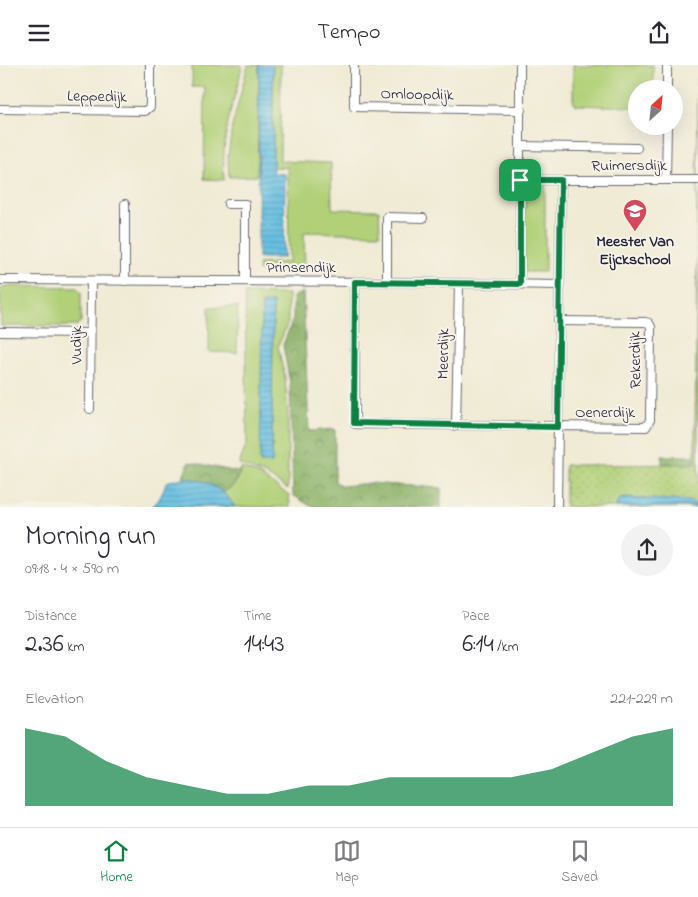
<!DOCTYPE html>
<meta charset="utf-8">
<style>
:root{--surface:#fff;--page:#f2f2f3;--text:#2b2b33;--muted:#7c7c81;--line:#e1e1e2;--accent:#0b8043}
body{margin:0;font-family:"Indie Flower",sans-serif;background:var(--page);color:var(--text);height:100vh;display:flex;flex-direction:column;font-size:19px;white-space:nowrap}
*{box-sizing:border-box;margin:0}
p{font-size:16px;color:var(--muted)}
.icon{flex:none;width:28px;height:28px;fill:none;stroke:currentColor;stroke-width:2;stroke-linecap:round;stroke-linejoin:round}
.map{position:relative;height:442px;overflow:hidden}
.side{display:flex;flex-direction:column;background:var(--surface);flex:1}
.side>*{flex:none}
.needle{width:32px;rotate:27deg}
.buttons{position:absolute;left:628px;top:15px;display:grid;gap:10px}
.buttons a{display:grid;place-items:center;width:55px;height:55px;border-radius:50%;background:var(--surface);box-shadow:0 5px 20px #0002;font-size:25px}
.pin{position:absolute;display:grid;place-items:center;width:42px;height:42px;color:#fff;margin:-21px;border-radius:10px;box-shadow:0 2px 8px #0006}
.round{display:grid;place-items:center;flex:none;width:52px;height:52px;border-radius:26px;background:var(--page)}
.head{display:flex;align-items:center;justify-content:space-between;height:85px;padding:0 25px}
h1{font-size:28px;font-weight:600;line-height:38px}
.figures{display:grid;grid-template-columns:repeat(3,1fr);gap:8px;height:85px;padding:5px 25px}
.figures div{display:grid;align-content:center}
.figures b{font-size:25px;font-weight:600}
.figures small{font-size:14px;font-weight:400}
.figures p{font-size:14px}
.chart{height:140px;padding:10px 25px}
.chart p{display:flex;justify-content:space-between}
.chart svg{width:100%;height:90px;margin-top:5px;fill:var(--accent);opacity:.7}
header{display:flex;justify-content:space-between;align-items:center;height:65px;padding:0 25px;background:var(--surface);font-size:22px;font-weight:600}
.dock{display:flex;justify-content:space-around;align-items:center;height:70px;border-top:1px solid var(--line);background:var(--surface);font-size:14px;color:var(--muted)}
.dock a{display:grid;justify-items:center;gap:2px}
.dock .active{color:var(--accent)}
.map>svg:first-child{display:block}
.grass{fill:#b1d077;stroke:#6a7959;fill-rule:evenodd}
.forest{fill:url(#forest-crowns);stroke:#576a52}
.park{fill:url(#park-dots);stroke:#6a7959}
.water{fill:url(#water-rules);stroke:#42708e}
.lines{fill:none;stroke-linecap:round;stroke-linejoin:round}
.minor-casing{stroke:#6a6871;stroke-width:10}
.minor{stroke:#fff;stroke-width:8}
.route-casing{stroke:#fff;stroke-width:10}
.route{stroke:#0b8043;stroke-width:6}
.labels{text-anchor:middle;dominant-baseline:central;stroke-width:4;stroke-linejoin:round;paint-order:stroke}
.street-label{font-size:16px;fill:#22223b;stroke:#f7f3e8}
.poi-label{font-size:16px;font-weight:bold;fill:#22223b;stroke:#f7f3e8}
</style>
<header><svg class="icon" aria-label="menu" viewBox="0 0 24 24"><path d="M4 6h16M4 12h16M4 18h16"/></svg>Tempo<svg class="icon" aria-label="share" viewBox="0 0 24 24"><path d="M12 15V3M7 8l5-5 5 5M5 13v7h14v-7"/></svg></header>
<div class="map">
<svg width="698" height="442" viewBox="0 0 698 442">
<defs>
<pattern id="forest-crowns" width="20" height="18" patternUnits="userSpaceOnUse" patternTransform="scale(1.25)"><rect width="20" height="18" fill="#8cb268"/><path d="M2 6a3 3 0 1 1 6 0M12 15a3 3 0 1 1 6 0" fill="none" stroke="#729057"/></pattern>
<pattern id="park-dots" width="8" height="8" patternUnits="userSpaceOnUse" patternTransform="scale(1.25)"><rect width="8" height="8" fill="#b1d077"/><path d="M2 2h.1M6 6h.1" fill="none" stroke="#98b268" stroke-width="1.8" stroke-linecap="round"/></pattern>
<pattern id="water-rules" width="6" height="5" patternUnits="userSpaceOnUse" patternTransform="scale(1.25)"><rect width="6" height="5" fill="#63bee1"/><path d="M0 2.5h6" fill="none" stroke="#519ab8"/></pattern>
</defs>
<rect width="100%" height="100%" fill="#f7f3e8"/>
<filter id="ink" filterUnits="userSpaceOnUse"><feTurbulence type="fractalNoise" baseFrequency=".02" numOctaves="2"/><feDisplacementMap in="SourceGraphic" scale="10" xChannelSelector="R" yChannelSelector="G"/><feConvolveMatrix kernelMatrix="1 2 1 2 8 2 1 2 1" color-interpolation-filters="sRGB"/></filter>
<filter id="wash" filterUnits="userSpaceOnUse"><feTurbulence type="fractalNoise" baseFrequency=".0096" numOctaves="4" result="noise"/><feDisplacementMap in="SourceGraphic" scale="20" xChannelSelector="R" yChannelSelector="G"/><feGaussianBlur stdDeviation="1.12" result="paint"/><feColorMatrix in="noise" values="0 0 0 0 0 0 0 0 0 0 0 0 0 0 0 0 0 1.4 0 .05"/><feComposite in="paint" operator="in"/></filter>
<g filter="url(#wash)">
<rect width="100%" height="100%" fill="#f0ebd4"/>
<g class="grass">
<path d="M192,0H242C239,20 232,38 228,57C224,76 223,95 224,115L204,114L205,22H192Z"/>
<polygon points="248,0 259,0 257,111 229,112 228,91 232,62"/>
<polygon points="273,0 281,0 280,96 331,98 332,144 379,145 380,169 304,167 305,205 259,206 258,199 289,197 288,103 273,102"/>
<polygon points="573,0 653,0 653,24 636,24 636,42 575,40 573,35"/>
<path d="M545,120V207H525C525,192 522,144 527,132C530,124 537,121 545,120Z"/>
<polygon points="5,221 76,222 81,227 81,257 76,261 1,261 0,224"/>
<path d="M245,228L288,229V258L278,281L285,313L288,349V424L268,411L239,399L247,378ZM273,238L272,397L261,398L262,239Z"/>
<polygon points="209,242 238,242 237,288 209,287"/>
<path d="M241,403L258,409L289,430L290,442H235L223,427C235,421 238,416 241,403Z"/>
</g>
<g class="forest">
<polygon points="303,227 309,366 335,364 335,417 343,421 369,418 441,423 441,442 312,442 293,430 290,319 283,280 293,254 293,232"/>
<polygon points="696,251 698,251 698,413 662,413 662,391 695,391"/>
<path d="M189,397L238,407L241,403C238,416 235,421 223,427C211,417 197,414 182,413Z"/>
</g>
<polygon class="park" points="698,14 698,442 565,442 565,400 695,399"/>
<g class="water">
<polygon points="259,0 273,0 273,108 285,109 284,193 258,193"/>
<polygon points="262,238 273,238 272,398 260,398"/>
<path d="M182,413C204,414 223,422 235,442H151C160,436 163,427 166,417Z"/>
<polygon points="625,433 689,436 696,439 698,442 616,442 618,435"/>
</g>
</g>
<g filter="url(#ink)">
<g class="lines">
<defs>
<g id="minor">
<polyline points="354,0 354,42 521,45"/>
<polyline points="667,24 667,0"/>
<polyline points="0,44 145,46 150,42 150,0"/>
<polyline points="520,81 637,83"/>
<polyline points="666,114 667,61"/>
<polyline points="520,115 698,115"/>
<polyline points="228,139 245,139 245,216"/>
<polyline points="0,215 387,217 559,220"/>
<polyline points="125,216 125,139"/>
<polyline points="355,217 355,359 646,362 650,355 651,262 649,258 645,257 558,256"/>
<polyline points="387,217 387,152 423,153"/>
<polyline points="520,219 520,0"/>
<polyline points="0,267 90,268"/>
<polyline points="90,344 91,216"/>
<polyline points="456,361 459,218"/>
<polyline points="557,442 561,115"/>
</g>
</defs>
<use href="#minor" class="minor-casing"/>
<use href="#minor" class="minor"/>
</g>
</g>
<g class="lines" filter="url(#ink)">
<defs>
<polygon id="route" points="520,115 561,115 558,362 354,358 355,217 520,219"/>
</defs>
<use href="#route" class="route-casing"/>
<use href="#route" class="route"/>
</g>
<defs>
<symbol id="school-pin" viewBox="-11 -11 22 30"><path d="M0 17L-7.5 6A9.5 9.5 0 1 1 7.5 6Z" fill="#d1495b" stroke="#f7f3e8"/><path d="M0-5L7-2L0 1L-7-2ZM-4 1L0 2.5L4 1V4Q0 6-4 4Z" fill="#fff"/></symbol>
</defs>
<g fill-rule="evenodd">
<use href="#school-pin" x="621" y="132" width="28" height="38"/>
</g>
<g class="labels">
<g class="street-label">
<text transform="translate(417 30) rotate(1)">Omloopdijk</text>
<text transform="translate(97 32) rotate(1)">Leppedijk</text>
<text x="629" y="101">Ruimersdijk</text>
<text x="301" y="203">Prinsendijk</text>
<text transform="translate(77 280) rotate(-90)">Vudijk</text>
<text transform="translate(444 289) rotate(-89)">Meerdijk</text>
<text transform="translate(636 295) rotate(-91)">Rekerdijk</text>
<text x="605" y="348">Oenerdijk</text>
</g>
<g class="poi-label">
<text x="635" y="177">Meester Van<tspan x="635" dy="18">Eijckschool</tspan></text>
</g>
</g>
</svg>
<div class="buttons">
<a><svg class="needle" viewBox="-14 -14 28 28"><path d="M0-13l5 13h-10z" fill="#e53935"/><path d="M0 13l5-13h-10z" fill="#7c7c81"/></svg></a>
</div>
<div class="pin" style="left:520px;top:115px;background:#1e9e55"><svg class="icon" aria-label="arrive" viewBox="0 0 24 24"><path d="M6 21V4h12l-3 4 3 4H6"/></svg></div>
</div>
<section class="side">
<div class="head"><div><h1>Morning run</h1><p>09:18 · 4 × 590 m</p></div><a class="round"><svg class="icon" aria-label="share" viewBox="0 0 24 24"><path d="M12 15V3M7 8l5-5 5 5M5 13v7h14v-7"/></svg></a></div>
<div class="figures">
<div><p>Distance</p><b>2.36<small> km</small></b></div>
<div><p>Time</p><b>14:43</b></div>
<div><p>Pace</p><b>6:14<small> /km</small></b></div>
</div>
<div class="chart"><p><span>Elevation</span>221–229 m</p>
<svg viewBox="0 0 160 44" preserveAspectRatio="none"><path d="M0 44V6L10 10L20 22L30 30L40 34L50 38L60 38L70 34L80 34L90 30L100 30L110 30L120 30L130 26L140 18L150 10L160 6V44z"/></svg>
</div>
</section>
<nav class="dock">
<a class="active"><svg class="icon" aria-label="home" viewBox="0 0 24 24"><path d="M3 11l9-7 9 7M6 9v11h12V9"/></svg>Home</a>
<a><svg class="icon" aria-label="map" viewBox="0 0 24 24"><path d="M3 6l6-2 6 2 6-2v14l-6 2-6-2-6 2zM9 4v14M15 6v14"/></svg>Map</a>
<a><svg class="icon" aria-label="saved" viewBox="0 0 24 24"><path d="M7 4h10v16l-5-4-5 4z"/></svg>Saved</a>
</nav>
